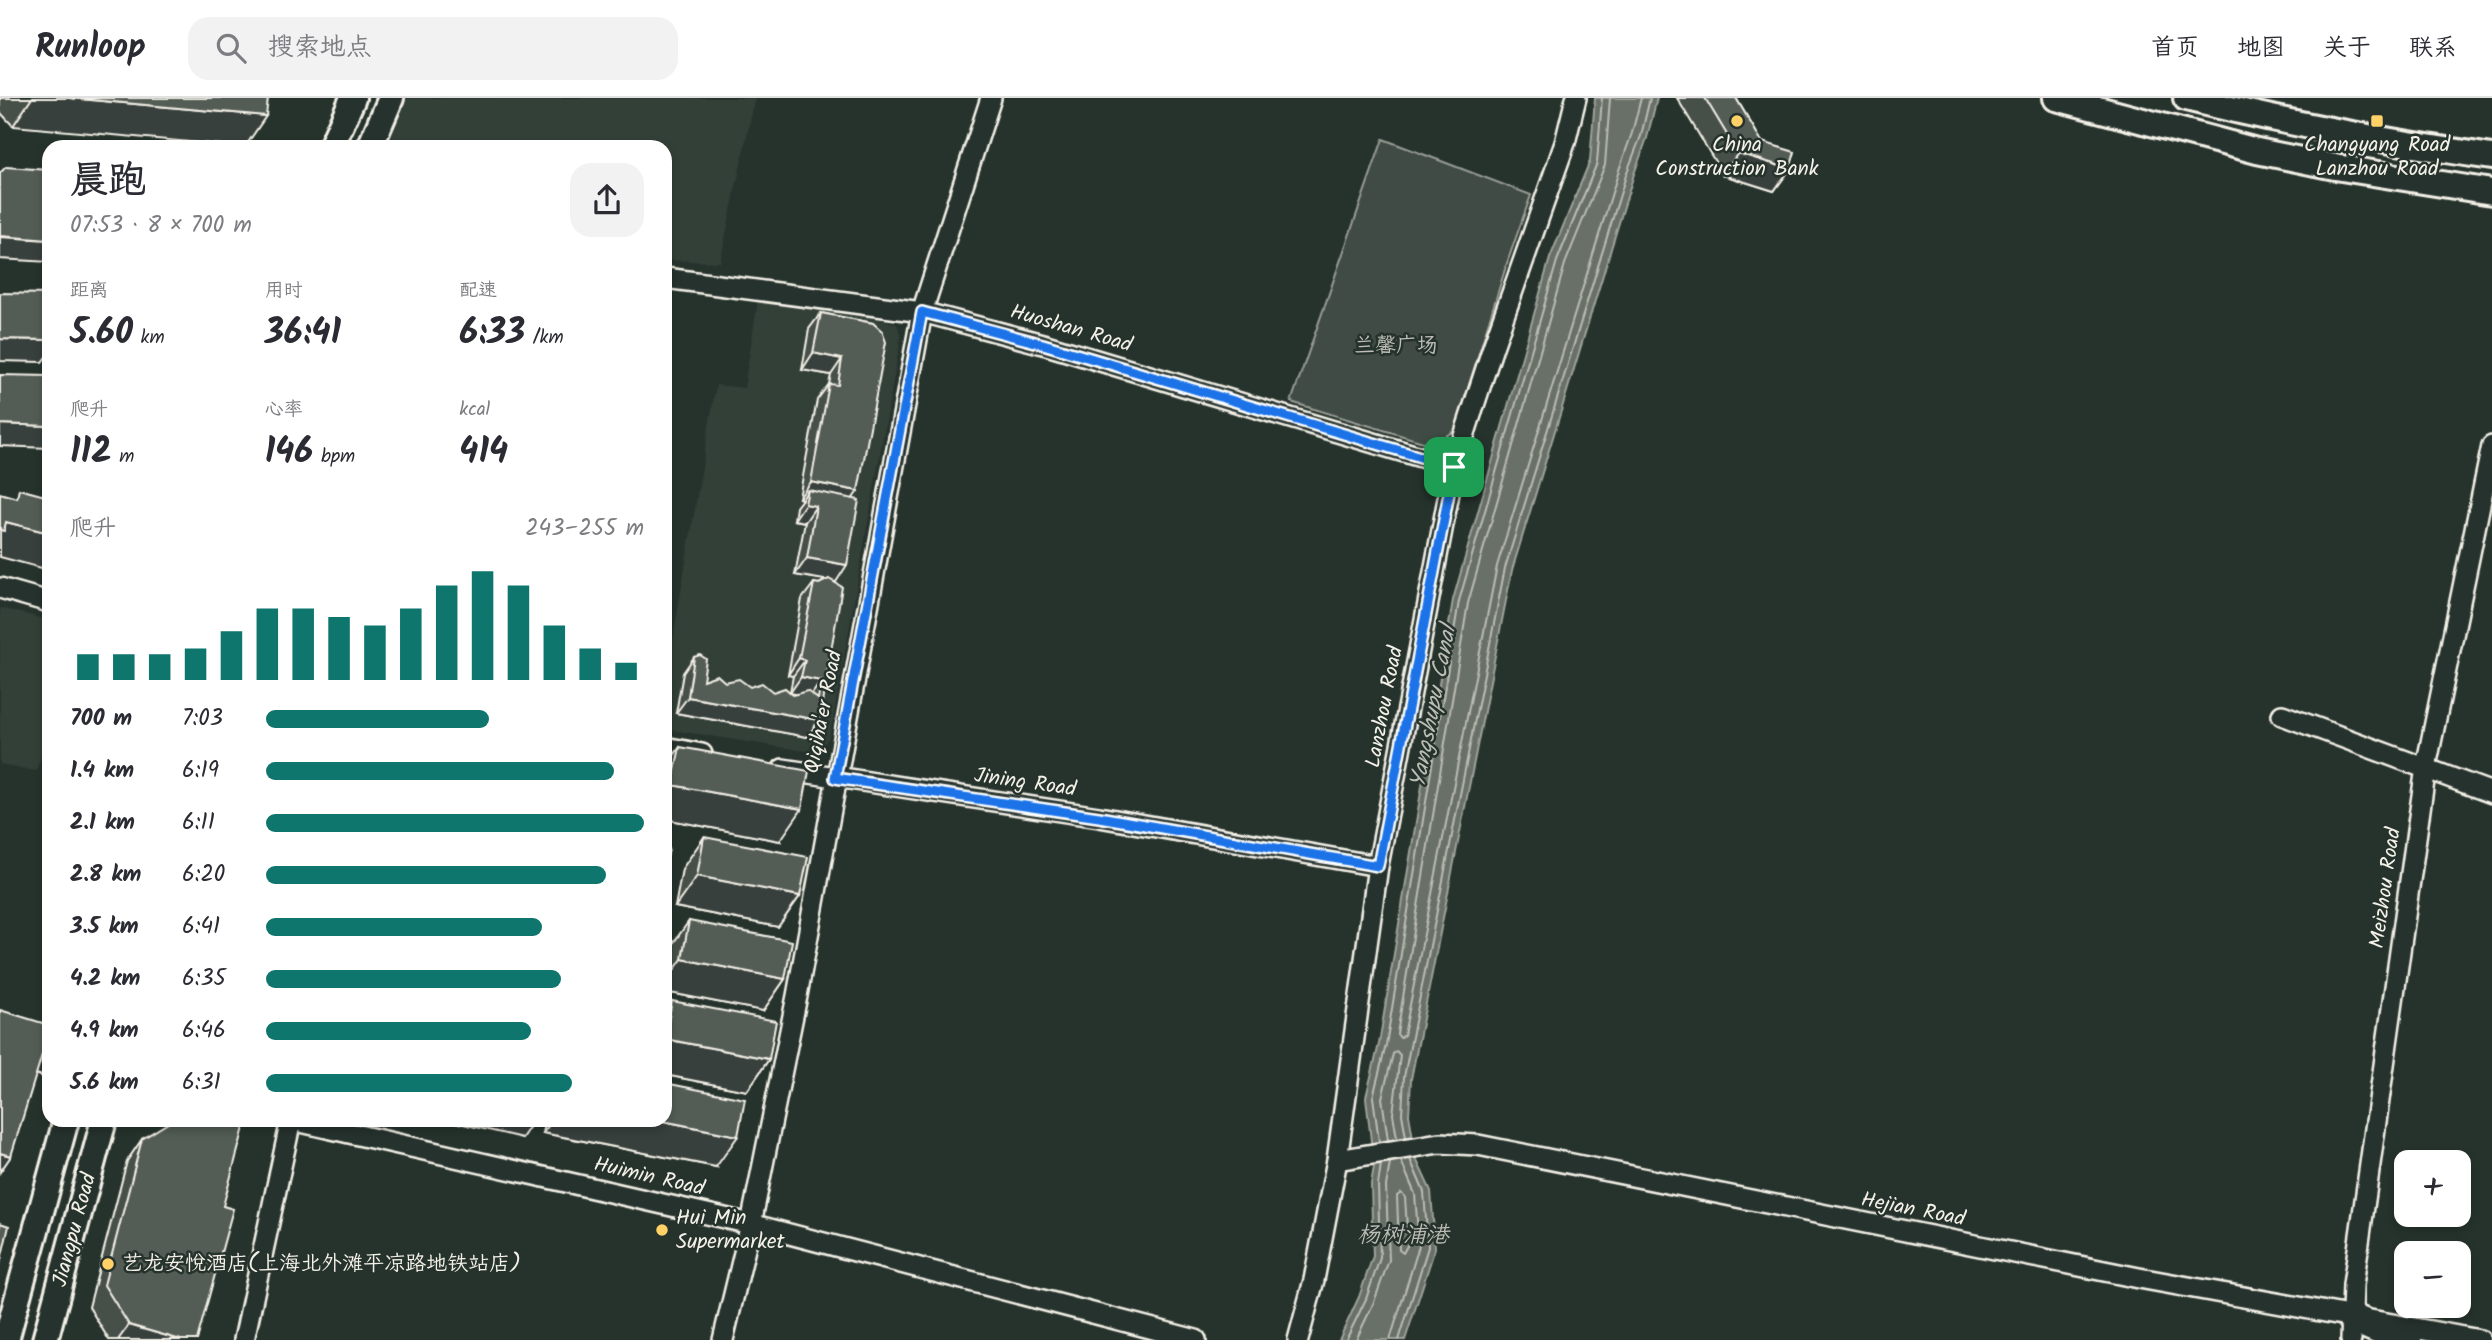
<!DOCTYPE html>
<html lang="zh">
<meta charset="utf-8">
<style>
:root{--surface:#fff;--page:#f2f2f3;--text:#2b2b33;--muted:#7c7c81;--line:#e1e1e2;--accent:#0f766e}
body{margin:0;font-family:Kalam,"LXGW WenKai TC",sans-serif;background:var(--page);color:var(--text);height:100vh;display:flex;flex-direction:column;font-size:26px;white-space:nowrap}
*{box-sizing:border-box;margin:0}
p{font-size:23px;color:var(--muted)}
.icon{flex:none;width:38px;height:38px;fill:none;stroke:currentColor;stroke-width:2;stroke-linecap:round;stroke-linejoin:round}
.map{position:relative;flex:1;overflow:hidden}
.drawer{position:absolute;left:42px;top:42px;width:630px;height:987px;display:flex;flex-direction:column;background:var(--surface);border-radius:21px;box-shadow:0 4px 10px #0003}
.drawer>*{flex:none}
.controls{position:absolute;left:2394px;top:1052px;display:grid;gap:14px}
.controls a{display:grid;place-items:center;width:77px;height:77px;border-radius:14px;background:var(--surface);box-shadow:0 4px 10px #0003;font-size:35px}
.pin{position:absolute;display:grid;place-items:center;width:60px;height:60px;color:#fff;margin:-30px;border-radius:14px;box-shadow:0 4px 10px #0006}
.round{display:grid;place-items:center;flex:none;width:74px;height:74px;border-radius:21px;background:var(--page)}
.overview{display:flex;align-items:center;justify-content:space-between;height:119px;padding:0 28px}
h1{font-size:38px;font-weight:800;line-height:52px}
.metrics{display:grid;grid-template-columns:repeat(3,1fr);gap:10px;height:119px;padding:7px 28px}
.metrics div{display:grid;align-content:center}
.metrics b{font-size:35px;font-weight:800}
.metrics small{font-size:19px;font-weight:400}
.metrics p{font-size:19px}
.chart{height:196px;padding:14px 28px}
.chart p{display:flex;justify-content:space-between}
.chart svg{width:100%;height:126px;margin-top:7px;stroke:var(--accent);stroke-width:6}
ul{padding:0 28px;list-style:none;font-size:23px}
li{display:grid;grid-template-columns:112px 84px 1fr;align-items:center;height:52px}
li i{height:18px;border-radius:9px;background:var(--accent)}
header{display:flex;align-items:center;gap:42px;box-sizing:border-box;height:98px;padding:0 35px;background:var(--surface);border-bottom:2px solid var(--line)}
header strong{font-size:33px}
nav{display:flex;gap:38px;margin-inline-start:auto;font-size:24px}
.search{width:490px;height:63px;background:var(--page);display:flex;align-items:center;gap:18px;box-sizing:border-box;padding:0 24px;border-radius:21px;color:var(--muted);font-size:26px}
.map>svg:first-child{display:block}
.built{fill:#333f39}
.green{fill:#414b45;stroke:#9a9e96;stroke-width:2}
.water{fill:#676f68;stroke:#9fa39b;stroke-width:2}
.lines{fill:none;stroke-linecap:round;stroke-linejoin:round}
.shore{stroke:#bcbdb5;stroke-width:2}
.minor-casing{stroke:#f4f1e8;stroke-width:24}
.major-casing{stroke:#f4f1e8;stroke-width:30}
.highway-casing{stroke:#f4f1e8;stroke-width:33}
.minor{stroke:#26332d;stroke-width:19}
.major{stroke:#26332d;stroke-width:24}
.highway{stroke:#26332d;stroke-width:28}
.wall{fill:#474f49;stroke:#f4f1e8;stroke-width:2}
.shaded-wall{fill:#39403c;stroke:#f4f1e8;stroke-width:2}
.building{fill:#525c55;stroke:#f4f1e8;stroke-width:2}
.route-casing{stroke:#fff;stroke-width:14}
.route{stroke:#1a73e8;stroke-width:9}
.poi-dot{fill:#ffd166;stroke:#26332d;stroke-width:2.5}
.labels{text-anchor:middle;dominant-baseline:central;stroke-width:5;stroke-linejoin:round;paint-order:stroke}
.poi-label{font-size:21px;fill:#f4f1e8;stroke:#26332d}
.street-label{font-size:21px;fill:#f4f1e8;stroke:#26332d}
.park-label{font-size:21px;fill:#bebfb7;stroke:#26332d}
.water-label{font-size:23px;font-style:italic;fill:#bcbdb5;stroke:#26332d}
</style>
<header>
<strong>Runloop</strong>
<div class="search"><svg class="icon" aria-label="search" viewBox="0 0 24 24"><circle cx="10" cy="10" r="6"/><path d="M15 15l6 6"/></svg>搜索地点</div>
<nav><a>首页</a><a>地图</a><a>关于</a><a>联系</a></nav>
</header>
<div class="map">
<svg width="2492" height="1242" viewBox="0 0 2492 1242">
<rect width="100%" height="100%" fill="#26332d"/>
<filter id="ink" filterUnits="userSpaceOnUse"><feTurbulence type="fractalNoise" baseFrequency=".0143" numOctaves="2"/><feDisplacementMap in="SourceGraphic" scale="14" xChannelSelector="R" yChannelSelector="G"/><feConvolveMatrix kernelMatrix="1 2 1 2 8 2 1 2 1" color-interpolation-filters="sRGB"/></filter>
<g filter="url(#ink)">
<g class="built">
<polygon points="405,0 755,0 720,164 665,162 665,49 383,49"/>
<polygon points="758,202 872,219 897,226 901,239 833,622 829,639 822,649 806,653 665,631 665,587 716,287 744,290"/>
<polygon points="0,510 49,522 49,637 36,673 0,666"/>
</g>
<polygon class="green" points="1383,41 1531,97 1507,165 1455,332 1440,342 1423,344 1291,304"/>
<polygon class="water" points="1595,0 1657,0 1647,40 1634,76 1512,472 1411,981 1409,1017 1417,1063 1431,1093 1435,1150 1405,1242 1339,1242 1359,1199 1373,1158 1371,1086 1374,1069 1366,999 1379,946 1453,502 1550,160 1590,63"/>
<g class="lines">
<g class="shore">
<polyline points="1610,0 1605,67 1565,166 1468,505 1397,936 1400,940 1404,937 1497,468 1619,72 1632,35 1641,0"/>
<polyline points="1406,1039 1402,1016 1404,979 1505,470 1627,74 1641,38 1650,0"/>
<polyline points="1388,1042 1382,1000 1393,956 1396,953 1400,957 1393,1016 1397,1040"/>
<polyline points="1379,1043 1373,999 1386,947 1459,503 1557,163 1597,65 1602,0"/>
<polygon points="1401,1095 1405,1099 1408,1146 1403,1155 1399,1152 1397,1098"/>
<polyline points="1346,1242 1366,1201 1380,1160 1378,1087 1381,1066"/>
<polyline points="1356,1242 1374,1204 1389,1162 1386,1088 1390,1065"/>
<polyline points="1390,1242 1419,1148 1415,1096 1401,1063"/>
<polyline points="1399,1242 1428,1149 1424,1094 1410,1061"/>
</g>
<defs>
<g id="minor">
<polyline points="665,180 922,214 1043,246 1454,369"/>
<polyline points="0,490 49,504"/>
<polyline points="2282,617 2492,695"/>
<polyline points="665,649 702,656"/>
<polyline points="783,671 1099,719 1378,768"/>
<polyline points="0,954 49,969"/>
<polyline points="292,1022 751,1126 1196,1242"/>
<polyline points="1337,1062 1439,1045 1478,1047 2139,1180 2480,1242"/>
<polyline points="244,1242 291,1022"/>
<polyline points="723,1242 751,1126 797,898 922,214 991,0"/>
<polyline points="1298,1242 1314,1182 1337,1062 1378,768 1454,369 1493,249 1565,45 1576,0"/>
<polyline points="2351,1242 2353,1187 2426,669 2492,348"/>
</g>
<g id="major">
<polyline points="2056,0 2257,53 2335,69 2492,94"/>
<path d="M2186,0C2287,26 2389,44 2492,59"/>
<polyline points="331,49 353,0"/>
<polyline points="370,49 391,0"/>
<polyline points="6,1242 66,1022"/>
<polyline points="45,1242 104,1022"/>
</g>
<polyline id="highway" points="2352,1220 2391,1237 2407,1242"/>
</defs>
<use href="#minor" class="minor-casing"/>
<use href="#major" class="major-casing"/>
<use href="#highway" class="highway-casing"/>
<use href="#minor" class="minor"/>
<use href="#major" class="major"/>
<use href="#highway" class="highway"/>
</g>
<g class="wall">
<polygon points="0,0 268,0 13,28 0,14"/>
<polygon points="1677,0 1736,0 1762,44 1790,71 1774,93 1723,77"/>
<polygon points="821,215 873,225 853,401 836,484 833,483 819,622 807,639 676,615 683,575 694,559 703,582 725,584 773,594 790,594 793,578 788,577 802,501 814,485 819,486 827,482 795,477 805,424 794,422 796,409 802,401 799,400 817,302 829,286 831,277 802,272 809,231"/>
<polygon points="680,649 780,743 665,721 665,669"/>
<polygon points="704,739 800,798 778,829 675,809 682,771"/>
<polygon points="689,823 785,881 763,913 665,894 665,865 667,854"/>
<polygon points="672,903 769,961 747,993 665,977 665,913"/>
<polygon points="546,1022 665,1022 716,1069 543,1035"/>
<polygon points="142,1041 223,1108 197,1242 109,1242 89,1209 127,1063"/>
</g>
<g class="shaded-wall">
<polygon points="32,0 69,0 266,18 245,49 13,28"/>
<polygon points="1738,55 1790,71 1774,93 1723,77"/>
<polygon points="0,139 49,142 49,164 0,161"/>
<polygon points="0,241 49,242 49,255 42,264 0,263"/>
<polygon points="813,255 842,261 831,277 802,272"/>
<polygon points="0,326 49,328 49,350 0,348"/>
<polygon points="811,384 858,393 847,409 808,392 802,401 799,400"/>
<polygon points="805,406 816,408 805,424 794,422"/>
<polygon points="6,424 49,435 49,472 0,459 0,432"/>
<polygon points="807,460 847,467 836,484 795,477"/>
<polygon points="799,560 805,562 793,578 788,577"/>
<polygon points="801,579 821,583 810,599 790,595"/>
<polygon points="688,599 819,622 807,639 676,615"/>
<polygon points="672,687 802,711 780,743 665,721 665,697"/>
<polygon points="697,778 800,798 778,829 675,809"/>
<polygon points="682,861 785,881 763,913 665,894 665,885"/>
<polygon points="665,941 769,961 747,993 665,977"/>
<polygon points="446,1022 534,1022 522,1040"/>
<polygon points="553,1022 658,1022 738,1038 716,1069 543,1035"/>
<polygon points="0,1055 11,1058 0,1074"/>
<polygon points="129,1227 181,1242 118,1242"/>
</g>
<g class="building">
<polygon points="69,0 268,0 266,18"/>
<polygon points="1705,0 1736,0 1762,44 1795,54 1790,71 1738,55"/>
<polygon points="6,69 49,72 49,142 0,138 0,75"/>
<polygon points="0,195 49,196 49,242 0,241"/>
<polygon points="821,215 873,225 882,233 886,244 858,393 811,384 829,286 838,287 842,261 813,255"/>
<polygon points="0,277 49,278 49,328 0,326"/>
<polygon points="19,391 49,399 49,435 6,424 4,433 0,432 0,395 17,400"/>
<polygon points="808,392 859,402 847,467 807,460 816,408 805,406"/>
<polygon points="829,481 842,489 819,622 688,599 694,559 700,557 706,561 703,582 717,577 725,584 739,581 750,589 762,585 773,594 785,590 793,597 807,593 818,601 821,583 801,579 805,562 799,560 814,485 819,486"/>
<polygon points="680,649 809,673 802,711 672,687"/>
<polygon points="704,739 808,759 800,798 697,778"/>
<polygon points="665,750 669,751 665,770"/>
<polygon points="689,823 792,843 785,881 682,861"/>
<polygon points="672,903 776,923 769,961 665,941"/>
<polygon points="0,912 49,927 49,934 11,1058 0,1055"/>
<polygon points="665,985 745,1001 738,1038 658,1022 665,1022"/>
<polygon points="173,1022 246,1022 223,1108 233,1111 197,1242 181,1242 129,1227 104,1187 142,1041"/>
<polygon points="0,1125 9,1128 0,1166"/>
</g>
</g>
<g class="lines" filter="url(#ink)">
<defs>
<polygon id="route" points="922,214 1043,246 1454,369 1378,768 1099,719 835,680"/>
</defs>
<use href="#route" class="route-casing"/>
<use href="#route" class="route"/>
</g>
<g class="poi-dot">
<circle cx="1737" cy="23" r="7"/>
<rect x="2370" y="16" width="14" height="14" rx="3.5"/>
<circle cx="662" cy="1132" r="7"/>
<circle cx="108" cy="1166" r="7"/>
</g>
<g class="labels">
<g class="poi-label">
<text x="1737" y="47">China<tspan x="1737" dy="24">Construction Bank</tspan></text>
<text x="2377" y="47">Changyang Road<tspan x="2377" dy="24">Lanzhou Road</tspan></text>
<text x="676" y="1120" text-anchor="start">Hui Min<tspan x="676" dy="24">Supermarket</tspan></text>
<text x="122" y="1166" text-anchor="start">艺龙安悦酒店(上海北外滩平凉路地铁站店)</text>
</g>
<g class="street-label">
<text transform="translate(1071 231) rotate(16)">Huoshan Road</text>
<text transform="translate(1385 609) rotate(-79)">Lanzhou Road</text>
<text transform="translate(824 614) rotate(-79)">Qiqiha'er Road</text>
<text transform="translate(1025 685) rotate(8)">Jining Road</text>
<text transform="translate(2386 790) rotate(-82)">Meizhou Road</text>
<text transform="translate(649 1079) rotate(13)">Huimin Road</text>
<text transform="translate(1913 1112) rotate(11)">Hejian Road</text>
<text transform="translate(75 1132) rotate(-75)">Jiangpu Road</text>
</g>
<g class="park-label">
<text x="1396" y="248">兰馨广场</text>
</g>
<g class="water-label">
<text transform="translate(1434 609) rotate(-79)">Yangshupu Canal</text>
<text x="1403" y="1138">杨树浦港</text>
</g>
</g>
</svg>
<div class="controls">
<a>+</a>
<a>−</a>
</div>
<div class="pin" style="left:1454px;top:369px;background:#1e9e55"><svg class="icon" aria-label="arrive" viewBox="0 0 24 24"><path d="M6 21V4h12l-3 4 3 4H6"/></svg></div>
<section class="drawer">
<div class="overview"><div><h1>晨跑</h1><p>07:53 · 8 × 700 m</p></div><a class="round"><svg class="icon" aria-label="share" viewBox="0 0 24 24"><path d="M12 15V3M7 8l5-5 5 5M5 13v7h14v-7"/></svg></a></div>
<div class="metrics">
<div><p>距离</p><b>5.60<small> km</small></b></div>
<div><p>用时</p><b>36:41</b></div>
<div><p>配速</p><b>6:33<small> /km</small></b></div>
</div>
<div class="metrics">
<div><p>爬升</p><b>112<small> m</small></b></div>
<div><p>心率</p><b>146<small> bpm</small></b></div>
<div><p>kcal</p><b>414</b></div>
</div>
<div class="chart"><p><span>爬升</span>243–255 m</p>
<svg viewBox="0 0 160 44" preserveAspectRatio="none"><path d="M5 44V35M15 44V35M25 44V35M35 44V33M45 44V27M55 44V19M65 44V19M75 44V22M85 44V25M95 44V19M105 44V11M115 44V6M125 44V11M135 44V25M145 44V33M155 44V38"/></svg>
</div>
<ul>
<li><b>700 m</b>7:03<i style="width:59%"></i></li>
<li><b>1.4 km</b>6:19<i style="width:92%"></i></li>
<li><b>2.1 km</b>6:11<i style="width:100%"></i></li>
<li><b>2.8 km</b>6:20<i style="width:90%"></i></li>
<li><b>3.5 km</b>6:41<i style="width:73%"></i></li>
<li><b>4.2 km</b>6:35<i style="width:78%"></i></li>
<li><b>4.9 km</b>6:46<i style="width:70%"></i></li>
<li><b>5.6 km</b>6:31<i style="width:81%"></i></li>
</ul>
</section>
</div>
